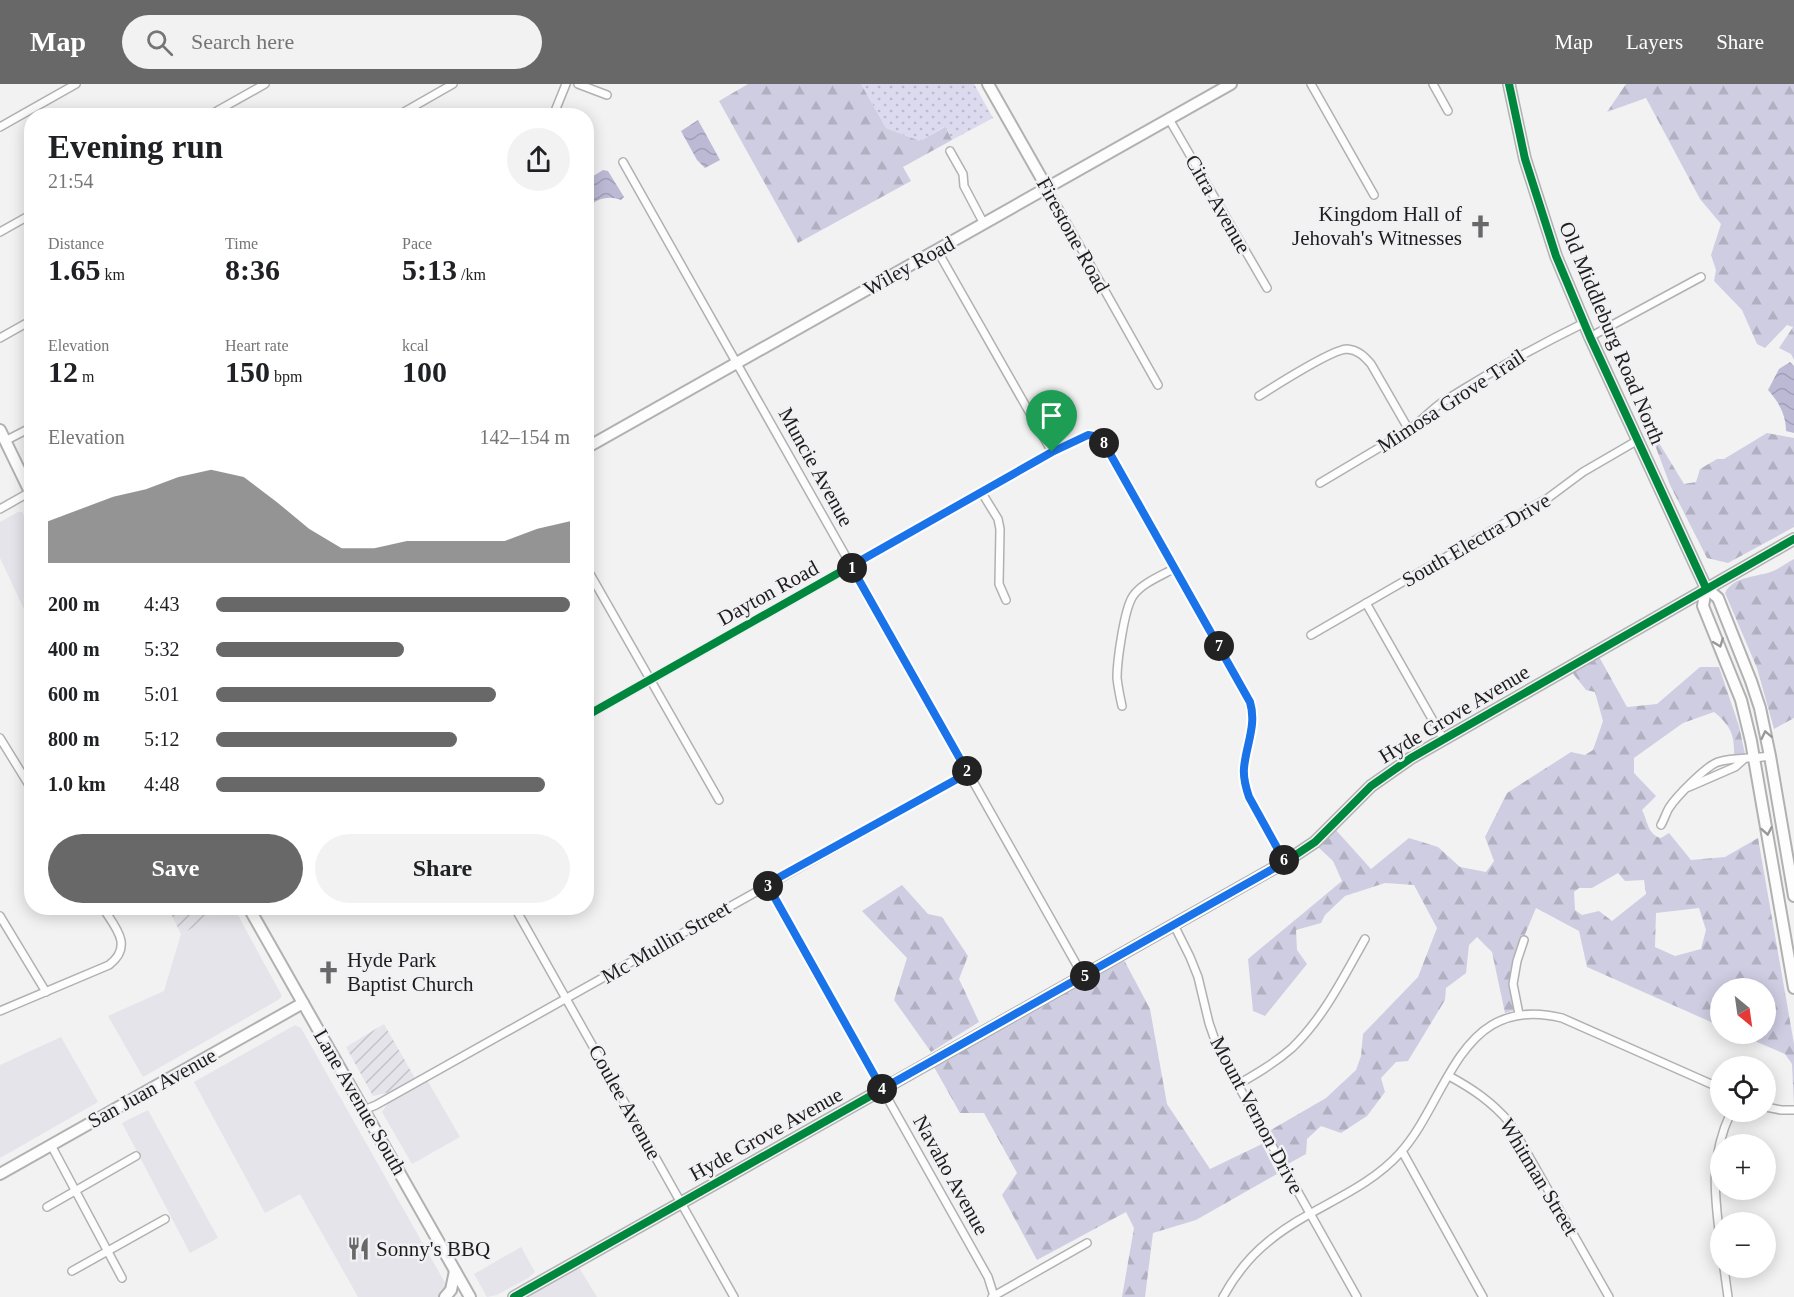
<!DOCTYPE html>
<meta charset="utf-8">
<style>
:root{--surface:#fff;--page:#f2f2f2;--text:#202124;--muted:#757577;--accent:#686869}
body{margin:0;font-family:Georgia,serif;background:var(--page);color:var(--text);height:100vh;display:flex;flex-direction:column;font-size:22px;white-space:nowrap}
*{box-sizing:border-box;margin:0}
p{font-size:20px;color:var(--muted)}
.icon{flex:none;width:33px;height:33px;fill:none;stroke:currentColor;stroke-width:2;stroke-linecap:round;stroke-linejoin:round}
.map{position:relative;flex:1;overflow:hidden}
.sheet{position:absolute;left:24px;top:24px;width:570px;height:807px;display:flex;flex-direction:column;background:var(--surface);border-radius:24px;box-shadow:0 3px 15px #0003}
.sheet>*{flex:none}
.needle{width:39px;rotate:151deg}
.tools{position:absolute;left:1710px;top:894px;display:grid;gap:12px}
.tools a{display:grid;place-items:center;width:66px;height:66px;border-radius:50%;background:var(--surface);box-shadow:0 3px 15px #0003;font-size:30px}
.pin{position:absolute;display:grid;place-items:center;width:51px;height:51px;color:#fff;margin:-62px -26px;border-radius:50% 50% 50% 0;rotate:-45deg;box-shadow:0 0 6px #0007}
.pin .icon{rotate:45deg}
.km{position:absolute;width:30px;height:30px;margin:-15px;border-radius:50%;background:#222;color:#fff;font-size:16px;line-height:30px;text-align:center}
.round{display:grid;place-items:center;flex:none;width:63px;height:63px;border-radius:32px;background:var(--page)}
.headline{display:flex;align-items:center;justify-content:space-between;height:102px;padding:0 24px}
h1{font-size:33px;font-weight:700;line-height:45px}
.stats{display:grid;grid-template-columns:repeat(3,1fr);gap:9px;height:102px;padding:6px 24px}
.stats div{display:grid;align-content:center}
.stats b{font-size:30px;font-weight:700}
.stats small{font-size:16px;font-weight:400}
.stats p{font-size:16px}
.chart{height:168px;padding:12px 24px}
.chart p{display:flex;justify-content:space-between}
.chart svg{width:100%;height:108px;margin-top:6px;fill:var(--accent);opacity:.7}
.primary-button{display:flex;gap:12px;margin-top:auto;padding:12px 24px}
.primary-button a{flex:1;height:69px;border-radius:36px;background:var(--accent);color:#fff;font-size:24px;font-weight:700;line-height:69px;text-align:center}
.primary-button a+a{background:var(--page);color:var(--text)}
ul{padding:0 24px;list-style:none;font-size:20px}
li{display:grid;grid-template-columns:96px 72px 1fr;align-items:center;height:45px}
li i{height:15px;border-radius:8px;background:var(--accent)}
header{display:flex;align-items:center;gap:36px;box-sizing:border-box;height:84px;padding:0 30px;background:var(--accent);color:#fff}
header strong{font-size:28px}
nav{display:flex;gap:33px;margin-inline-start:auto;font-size:21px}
.search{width:420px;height:54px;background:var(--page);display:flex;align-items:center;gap:15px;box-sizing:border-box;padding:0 21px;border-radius:33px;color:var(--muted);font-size:22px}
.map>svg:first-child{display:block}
.built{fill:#e4e4ea}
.industrial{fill:url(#industrial-furrows)}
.grass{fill:url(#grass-dots)}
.forest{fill:url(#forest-firs);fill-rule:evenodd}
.water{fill:url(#water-waves)}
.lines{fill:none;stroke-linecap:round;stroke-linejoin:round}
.street-casing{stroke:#b1b1b2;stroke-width:10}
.secondary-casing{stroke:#b1b1b2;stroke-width:14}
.street{stroke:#fdfdfd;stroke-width:7}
.secondary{stroke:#fdfdfd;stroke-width:10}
.cycleway-casing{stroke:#f1f1f4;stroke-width:11}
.cycleway{stroke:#00873e;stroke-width:8}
.oneway{stroke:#989899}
.route-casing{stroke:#fff;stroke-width:12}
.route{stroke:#1a73e8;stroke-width:8}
.labels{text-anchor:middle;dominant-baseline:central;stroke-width:5;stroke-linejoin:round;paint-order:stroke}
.street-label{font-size:21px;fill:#1d1d1e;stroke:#f1f1f4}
.poi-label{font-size:21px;fill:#1d1d1e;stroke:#f1f1f4;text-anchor:start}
</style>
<header>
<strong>Map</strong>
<div class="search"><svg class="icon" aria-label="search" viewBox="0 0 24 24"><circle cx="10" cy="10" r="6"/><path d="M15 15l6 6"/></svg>Search here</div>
<nav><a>Map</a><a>Layers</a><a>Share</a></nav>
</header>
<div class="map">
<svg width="1794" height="1213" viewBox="0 0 1794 1213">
<defs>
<pattern id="industrial-furrows" width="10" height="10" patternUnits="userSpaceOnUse" patternTransform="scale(1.5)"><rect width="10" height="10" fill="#e4e4ea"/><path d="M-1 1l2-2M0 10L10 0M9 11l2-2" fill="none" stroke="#c3c3c8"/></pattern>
<pattern id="grass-dots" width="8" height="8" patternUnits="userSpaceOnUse" patternTransform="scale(1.5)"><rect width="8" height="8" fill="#dbdaee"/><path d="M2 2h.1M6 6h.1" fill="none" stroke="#bcbbcc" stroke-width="1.8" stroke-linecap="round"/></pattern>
<pattern id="forest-firs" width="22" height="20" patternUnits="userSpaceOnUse" patternTransform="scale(1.5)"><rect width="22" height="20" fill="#cfcde2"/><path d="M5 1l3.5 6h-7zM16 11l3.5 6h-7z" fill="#b1b0c1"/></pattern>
<pattern id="water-waves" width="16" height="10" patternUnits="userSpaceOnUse" patternTransform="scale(1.5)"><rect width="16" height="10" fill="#bcb9d5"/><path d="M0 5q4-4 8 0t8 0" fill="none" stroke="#a19fb6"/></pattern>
</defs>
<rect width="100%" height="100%" fill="#f2f2f3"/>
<g class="built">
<polygon points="18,428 22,428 31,446 31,540 0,474 0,438"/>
<polygon points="230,824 234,824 282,912 278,916 143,993 108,932 164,907 181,850"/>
<polygon points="295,941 301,944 448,1204 441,1213 358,1213 300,1110 265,1129 194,998"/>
<polygon points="61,953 98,1018 0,1074 0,981"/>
<polygon points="427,996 460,1053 412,1080 382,1028 388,1019"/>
<polygon points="148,1026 218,1154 190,1169 122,1039"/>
<polygon points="521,1163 535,1188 528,1194 497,1211 487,1213 474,1190"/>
<polygon points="578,1182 597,1213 526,1213"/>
</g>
<g class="industrial">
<polygon points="168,824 230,824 181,850"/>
<polygon points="384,940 416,996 395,1007 373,1012 346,963"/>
</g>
<polygon class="grass" points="861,0 974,0 993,34 952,56 944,43 920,57 886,44"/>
<g class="forest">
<polygon points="748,0 861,0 886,44 920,57 945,43 952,56 903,83 911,97 798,159 719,17"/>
<polygon points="1626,0 1794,0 1794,276 1791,270 1779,264 1793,243 1787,241 1765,264 1757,260 1742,226 1714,197 1716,186 1711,171 1721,140 1700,115 1646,14 1607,28"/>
<polygon points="1767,349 1794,354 1794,443 1728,479 1707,474 1670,401 1655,361 1659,359 1684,400 1696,398 1700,385 1717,375 1724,375"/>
<path d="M1794,475V634L1774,645L1757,584L1725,509C1734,491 1757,494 1773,487C1780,484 1787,479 1794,475Z"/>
<path d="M1598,571L1627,623L1657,620L1700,583H1719L1739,642L1745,670L1742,673L1734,674C1735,651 1731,642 1714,628L1683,639L1634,674V689L1656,712L1642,726C1648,738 1648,751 1661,754L1669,749L1691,776L1725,773L1758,754L1794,960V1021L1792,980L1785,970L1738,950H1766V904H1720V942L1587,883L1579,847L1536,824L1513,879L1510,900L1516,923L1514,926L1505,929L1492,868L1477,853L1469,861L1466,889L1446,904L1445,916L1408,977L1396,978L1381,994L1385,1008L1367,1032L1341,1049L1321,1042L1307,1055L1306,1070L1288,1080L1269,1047L1326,1014L1356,986L1361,972L1363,950L1418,893L1437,844L1414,801L1385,799L1345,812L1325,831L1321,839L1296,846L1297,866L1307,880L1265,932L1253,927L1248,875L1342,797L1333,777L1317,762L1335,745L1371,785L1409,754L1438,763L1460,783L1486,788L1494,777L1485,753L1507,709L1571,668L1585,671L1593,666L1603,637L1595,608L1586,606L1571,587ZM1618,789L1625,797L1644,796L1646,810L1612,837L1599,827L1582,831L1575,826L1574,808L1579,804H1592ZM1699,824L1706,846L1701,865L1675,872L1655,863L1656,829Z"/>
<polygon points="902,801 928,830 942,833 968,872 959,895 979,938 931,968 894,916 907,874 862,827"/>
<polygon points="1123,874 1150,925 1167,1020 1210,1085 1262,1060 1277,1090 1196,1136 1153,1149 1145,1213 1122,1213 1134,1144 1126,1128 1037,1176 1002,1111 1017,1089 984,1029 960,1029 934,983"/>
</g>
<g class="water">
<polygon points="698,36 720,76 705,84 697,76 681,47"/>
<path d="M603,86L608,87L624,113L621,116C608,111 596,115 587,124V96Z"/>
<path d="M1790,278L1794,282V349L1786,347C1786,331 1779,318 1768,306L1779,285Z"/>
</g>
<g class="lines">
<defs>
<g id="street">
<polyline points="578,0 607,11"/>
<polyline points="1311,0 1374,111"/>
<polyline points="1433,0 1448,27"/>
<polyline points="208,32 265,0"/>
<polyline points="397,32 453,0"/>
<polyline points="553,32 566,0"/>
<polyline points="1169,35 1267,204"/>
<polyline points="0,43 76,0"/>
<polyline points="950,67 963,90 964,102 984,140"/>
<polyline points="623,78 1083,892"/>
<polyline points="1047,104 1158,301"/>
<polyline points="0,148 32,130"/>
<polyline points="937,166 1052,368"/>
<polyline points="1590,253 1701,193"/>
<polyline points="0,254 32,236"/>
<path d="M1259,312C1275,302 1332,265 1347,265C1358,266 1364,272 1371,280L1409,346"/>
<polyline points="5,357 32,343"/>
<path d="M1320,399L1409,346C1420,338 1430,327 1441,319C1487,290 1535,263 1584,239"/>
<polyline points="982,409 998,435 1000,445 999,500 1006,516"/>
<polyline points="0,425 30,408"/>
<polyline points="586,483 719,716"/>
<polyline points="1366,519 1444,656"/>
<polyline points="1311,551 1548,414 1583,388 1638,356"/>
<path d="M1122,622C1120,613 1118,603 1117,594C1117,578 1124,525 1133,512C1142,499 1161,492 1175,484"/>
<path d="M586,632L1052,368C1069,360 1087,344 1104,359L1250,618C1257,641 1246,661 1244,684C1243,694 1246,704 1249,713L1285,778"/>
<polyline points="0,654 32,706"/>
<polyline points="1689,703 1735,683 1743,676"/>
<path d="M1661,741C1664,736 1666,729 1669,724C1676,713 1706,682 1718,678C1734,673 1753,675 1770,672"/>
<polyline points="767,800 988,1193 994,1212"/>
<polyline points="515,824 734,1213"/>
<polyline points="0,832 46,908"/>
<polyline points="1174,841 1190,873 1198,893 1209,939 1217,962 1225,978 1357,1213"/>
<path d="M0,927L109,881C134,862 115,843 103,824"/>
<polyline points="1519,930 1513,900 1517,877 1524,856"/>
<path d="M1449,992C1473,1005 1492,1018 1510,1039L1609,1213"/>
<path d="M1237,1001C1256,990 1275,979 1292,964C1324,933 1343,894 1365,855"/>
<polyline points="1766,1023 1781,1026 1794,1026"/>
<polyline points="364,1026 376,1021 968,689"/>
<polyline points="51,1061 122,1194"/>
<polyline points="1402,1067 1483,1213"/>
<polyline points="47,1123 136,1072"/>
<path d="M1720,1155C1714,1107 1710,1073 1731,1028"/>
<polyline points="1724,1184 1728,1213"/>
<polyline points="72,1187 165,1135"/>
<polyline points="992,1213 1087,1159"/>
<path d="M1223,1213C1235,1191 1249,1173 1269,1157C1310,1123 1364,1109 1400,1069C1434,1032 1450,966 1492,941C1514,928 1538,928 1562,934L1720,1004"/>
</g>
<g id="secondary">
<polyline points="988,0 1047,104"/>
<polyline points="1509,0 1525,75 1556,172 1590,253 1706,504 1718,514 1751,597 1760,624 1770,672 1794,812"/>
<polyline points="0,346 32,412"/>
<polyline points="586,364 1231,0"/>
<polyline points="1706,504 1703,522 1741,616 1751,657 1794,904"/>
<polyline points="249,824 470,1213"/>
<polyline points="0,1090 303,919"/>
<polyline points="445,1213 451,1206 455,1187"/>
<polyline points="514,1213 1285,778 1315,758 1371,702 1411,674 1794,455"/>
</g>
</defs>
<use href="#street" class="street-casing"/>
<use href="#secondary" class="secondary-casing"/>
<use href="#street" class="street"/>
<use href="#secondary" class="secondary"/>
<defs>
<g id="cycleway">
<polyline points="1509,0 1525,75 1556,172 1590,253 1706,504"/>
<path d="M586,632L1052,368C1069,360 1087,344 1104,359L1250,618C1257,641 1246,661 1244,684C1243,694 1246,704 1249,713L1285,778"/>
<polyline points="514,1213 1285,778 1315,758 1371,702 1411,674 1794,455"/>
</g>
</defs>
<use href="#cycleway" class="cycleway-casing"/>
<use href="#cycleway" class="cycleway"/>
</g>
<defs><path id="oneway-chevron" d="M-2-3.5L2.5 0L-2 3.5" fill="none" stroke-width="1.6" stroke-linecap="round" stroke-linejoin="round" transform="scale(1.5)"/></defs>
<g class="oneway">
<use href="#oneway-chevron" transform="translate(1719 559) rotate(69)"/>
<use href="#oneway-chevron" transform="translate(1766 651) rotate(-102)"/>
<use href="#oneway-chevron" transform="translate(1767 747) rotate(80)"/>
</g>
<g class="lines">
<defs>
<path id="route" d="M1088,351L1094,352L1104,359L1250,618C1257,641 1246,661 1244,684C1243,694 1246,704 1249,713L1285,778L882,1005L767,800L968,689L851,482L1052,368Z"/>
</defs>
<use href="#route" class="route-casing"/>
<use href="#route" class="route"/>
</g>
<defs>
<symbol id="church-bare" viewBox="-9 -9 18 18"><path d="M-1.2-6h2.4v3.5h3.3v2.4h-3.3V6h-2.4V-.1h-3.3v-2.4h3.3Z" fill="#686869" stroke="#f1f1f4" stroke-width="2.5" paint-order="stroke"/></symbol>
<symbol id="restaurant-bare" viewBox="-9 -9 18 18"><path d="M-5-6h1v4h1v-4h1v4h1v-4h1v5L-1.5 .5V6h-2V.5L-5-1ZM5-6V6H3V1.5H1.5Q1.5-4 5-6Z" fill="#686869" stroke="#f1f1f4" stroke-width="2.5" paint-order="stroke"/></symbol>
</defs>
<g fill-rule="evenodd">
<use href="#church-bare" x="1464" y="126" width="33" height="33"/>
<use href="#church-bare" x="312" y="872" width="33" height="33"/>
<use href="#restaurant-bare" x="342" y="1148" width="33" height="33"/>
</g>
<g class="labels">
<g class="street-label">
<text transform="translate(1218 120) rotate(60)">Citra Avenue</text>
<text transform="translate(1073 151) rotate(61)">Firestone Road</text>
<text transform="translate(909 182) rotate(-29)">Wiley Road</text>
<text transform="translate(1612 249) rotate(67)">Old Middleburg Road North</text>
<text transform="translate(1451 317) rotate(-33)">Mimosa Grove Trail</text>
<text transform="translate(816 383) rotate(61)">Muncie Avenue</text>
<text transform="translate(1476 456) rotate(-30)">South Electra Drive</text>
<text transform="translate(768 509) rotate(-29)">Dayton Road</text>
<text transform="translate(1454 630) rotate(-31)">Hyde Grove Avenue</text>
<text transform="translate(666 858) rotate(-30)">Mc Mullin Street</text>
<text transform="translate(152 1004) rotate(-29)">San Juan Avenue</text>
<text transform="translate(360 1018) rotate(60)">Lane Avenue South</text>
<text transform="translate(625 1018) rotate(61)">Coulee Avenue</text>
<text transform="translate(1257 1031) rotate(62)">Mount Vernon Drive</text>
<text transform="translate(766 1050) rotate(-29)">Hyde Grove Avenue</text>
<text transform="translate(951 1091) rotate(61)">Navaho Avenue</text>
<text transform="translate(1539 1093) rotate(59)">Whitman Street</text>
</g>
<g class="poi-label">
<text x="1462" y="130" text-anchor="end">Kingdom Hall of<tspan x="1462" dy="24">Jehovah's Witnesses</tspan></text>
<text x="347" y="876">Hyde Park<tspan x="347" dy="24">Baptist Church</tspan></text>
<text x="376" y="1165">Sonny's BBQ</text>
</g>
</g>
</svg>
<div class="tools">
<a><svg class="needle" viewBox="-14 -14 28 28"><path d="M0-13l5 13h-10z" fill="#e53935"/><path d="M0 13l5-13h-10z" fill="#757577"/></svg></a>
<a><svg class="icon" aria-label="locate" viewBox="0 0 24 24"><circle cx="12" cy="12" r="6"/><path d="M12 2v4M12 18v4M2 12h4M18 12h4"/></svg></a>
<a>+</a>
<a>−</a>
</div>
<div class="pin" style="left:1052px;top:368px;background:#1e9e55"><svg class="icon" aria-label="arrive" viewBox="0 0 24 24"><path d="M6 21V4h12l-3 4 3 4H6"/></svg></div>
<b class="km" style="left:852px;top:484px">1</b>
<b class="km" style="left:967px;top:687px">2</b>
<b class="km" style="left:768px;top:802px">3</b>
<b class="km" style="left:882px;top:1005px">4</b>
<b class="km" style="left:1085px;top:892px">5</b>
<b class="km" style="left:1284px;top:776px">6</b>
<b class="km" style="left:1219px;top:562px">7</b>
<b class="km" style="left:1104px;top:359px">8</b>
<section class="sheet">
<div class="headline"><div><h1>Evening run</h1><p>21:54</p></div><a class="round"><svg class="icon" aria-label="share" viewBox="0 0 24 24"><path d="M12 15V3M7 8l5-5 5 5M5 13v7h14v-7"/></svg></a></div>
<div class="stats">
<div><p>Distance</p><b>1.65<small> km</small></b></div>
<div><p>Time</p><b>8:36</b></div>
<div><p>Pace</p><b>5:13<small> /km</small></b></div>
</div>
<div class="stats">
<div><p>Elevation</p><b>12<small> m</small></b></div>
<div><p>Heart rate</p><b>150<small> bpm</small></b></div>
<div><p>kcal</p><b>100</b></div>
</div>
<div class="chart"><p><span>Elevation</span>142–154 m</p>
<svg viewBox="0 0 160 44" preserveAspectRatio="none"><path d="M0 44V27L10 22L20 17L30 14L40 9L50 6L60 9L70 19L80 30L90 38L100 38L110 35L120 35L130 35L140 35L150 30L160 27V44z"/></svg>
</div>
<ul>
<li><b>200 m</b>4:43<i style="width:100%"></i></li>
<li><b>400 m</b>5:32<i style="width:53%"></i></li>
<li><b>600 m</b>5:01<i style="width:79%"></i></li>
<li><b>800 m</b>5:12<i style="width:68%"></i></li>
<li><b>1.0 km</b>4:48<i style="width:93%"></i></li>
</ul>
<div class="primary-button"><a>Save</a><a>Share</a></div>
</section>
</div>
